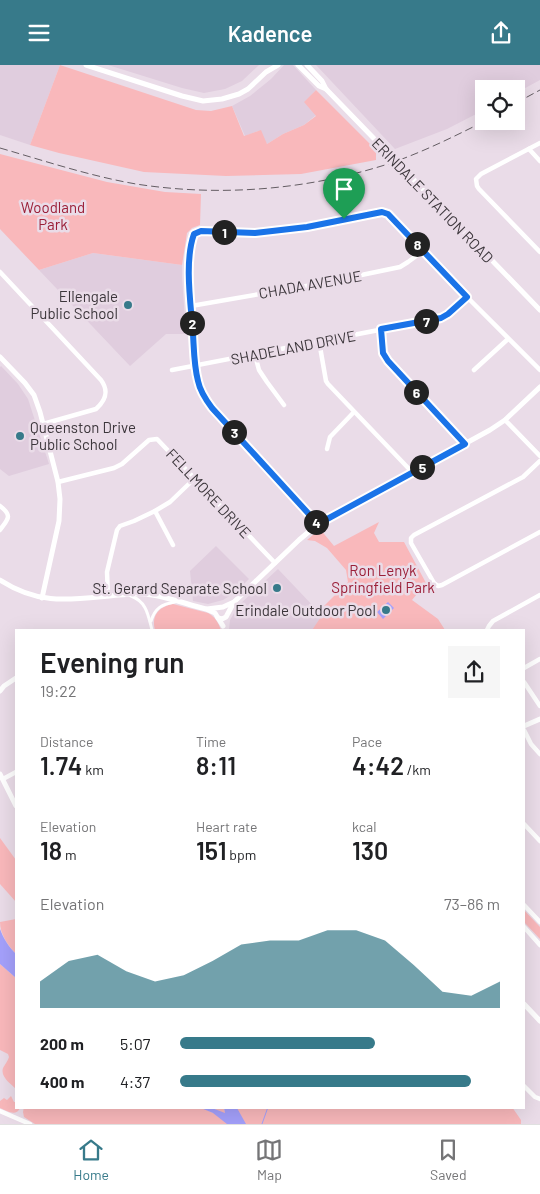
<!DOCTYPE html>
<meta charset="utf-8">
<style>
:root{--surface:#fff;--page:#f6f6f6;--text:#202124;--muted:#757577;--line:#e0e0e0;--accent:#377a8a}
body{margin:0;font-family:Barlow,sans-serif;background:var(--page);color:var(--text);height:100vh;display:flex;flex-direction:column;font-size:19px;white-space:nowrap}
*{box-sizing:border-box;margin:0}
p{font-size:16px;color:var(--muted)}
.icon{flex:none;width:28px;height:28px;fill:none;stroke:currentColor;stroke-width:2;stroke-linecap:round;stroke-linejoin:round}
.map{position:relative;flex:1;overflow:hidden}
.panel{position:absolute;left:15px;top:564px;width:510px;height:480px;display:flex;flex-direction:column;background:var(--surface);border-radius:0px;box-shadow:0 5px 20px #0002}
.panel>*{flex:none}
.buttons{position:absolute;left:475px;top:15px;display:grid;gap:10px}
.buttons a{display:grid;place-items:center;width:50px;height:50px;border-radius:0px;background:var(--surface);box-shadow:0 5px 20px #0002;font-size:25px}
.pin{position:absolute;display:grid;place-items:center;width:42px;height:42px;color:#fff;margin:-51px -21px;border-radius:50% 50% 50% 0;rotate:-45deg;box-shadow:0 0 5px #0007}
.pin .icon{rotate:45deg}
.km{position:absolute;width:25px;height:25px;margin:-12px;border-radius:50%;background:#222;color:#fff;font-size:14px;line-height:25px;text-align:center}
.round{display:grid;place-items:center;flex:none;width:52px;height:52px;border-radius:0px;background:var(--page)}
.headline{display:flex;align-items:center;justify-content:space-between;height:85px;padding:0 25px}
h1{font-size:28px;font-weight:600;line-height:38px}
.metrics{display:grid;grid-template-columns:repeat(3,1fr);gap:8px;height:85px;padding:5px 25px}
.metrics div{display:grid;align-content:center}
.metrics b{font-size:25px;font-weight:600}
.metrics small{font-size:14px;font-weight:400}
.metrics p{font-size:14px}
.chart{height:140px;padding:10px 25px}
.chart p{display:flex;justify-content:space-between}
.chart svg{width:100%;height:90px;margin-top:5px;fill:var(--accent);opacity:.7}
ul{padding:0 25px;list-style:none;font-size:16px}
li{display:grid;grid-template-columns:80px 60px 1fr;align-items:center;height:38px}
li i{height:12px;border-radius:6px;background:var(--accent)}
header{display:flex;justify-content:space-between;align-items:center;height:65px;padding:0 25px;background:var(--accent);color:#fff;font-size:22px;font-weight:600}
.dock{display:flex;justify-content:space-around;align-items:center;height:70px;border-top:1px solid var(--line);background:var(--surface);font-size:14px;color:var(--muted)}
.dock a{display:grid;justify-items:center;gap:2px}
.dock .active{color:var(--accent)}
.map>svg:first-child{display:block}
.built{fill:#e0cdde}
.green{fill:#f9b8bb}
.water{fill:#a4a0fb}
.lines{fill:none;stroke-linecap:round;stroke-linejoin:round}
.stream{stroke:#a4a0fb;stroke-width:1}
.pedestrian{stroke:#fff;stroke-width:3}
.minor{stroke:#fff;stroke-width:4.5}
.tertiary{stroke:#fff;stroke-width:5}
.rail{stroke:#645d63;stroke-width:1;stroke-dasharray:8 4;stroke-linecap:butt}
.route-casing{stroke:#fff;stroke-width:10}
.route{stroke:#1a73e8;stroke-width:6}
.poi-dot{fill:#377a8a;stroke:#eadce8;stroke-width:2}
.labels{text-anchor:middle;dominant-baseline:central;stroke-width:5;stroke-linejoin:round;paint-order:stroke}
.street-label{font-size:15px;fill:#3c363b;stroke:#eadce8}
.park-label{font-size:15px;fill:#9b1f38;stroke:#eadce8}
.poi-label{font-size:15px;fill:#3c363b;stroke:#eadce8;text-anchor:end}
</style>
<header><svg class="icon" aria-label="menu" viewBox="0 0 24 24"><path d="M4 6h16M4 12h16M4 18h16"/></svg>Kadence<svg class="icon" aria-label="share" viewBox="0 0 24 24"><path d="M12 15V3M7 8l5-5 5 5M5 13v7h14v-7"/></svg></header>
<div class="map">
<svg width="540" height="1059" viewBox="0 0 540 1059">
<rect width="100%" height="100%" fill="#eadce8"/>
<g class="built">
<polygon points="0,0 60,0 30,80 0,70"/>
<polygon points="108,0 259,0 242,16 225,24 204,28 182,23"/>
<polygon points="284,0 293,0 316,25 305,37 316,50 304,60 283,69 267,79 258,66 245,71 232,41 250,31 271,14"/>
<polygon points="316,0 540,0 540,15 516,28 516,24 484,24 484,45 447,64 395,84"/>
<polygon points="93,188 182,200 182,212 186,269 166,269 130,301 39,205"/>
<polygon points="1,301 18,319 28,334 49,399 9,411 0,404 0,302"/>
<polygon points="216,481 249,514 236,527 223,535 208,539 193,536 190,506"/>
<polygon points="278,504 316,544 323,542 322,552 312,565 229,565 230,555 238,541"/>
</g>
<g class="green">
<polygon points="60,0 196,45 211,46 232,41 244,71 261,65 267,79 283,69 304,60 316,51 304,37 316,25 376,85 376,95 301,109 226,111 144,107 59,88 30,80"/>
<polygon points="0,89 107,117 165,127 201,129 200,160 192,163 187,168 182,200 93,188 39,205 0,164"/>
<polygon points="379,457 374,468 379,477 404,477 426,518 412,535 438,554 445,565 312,565 321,552 323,542 348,517 346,505 327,483 315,476 307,475 320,464 334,481"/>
<path d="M173,539L208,548C215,552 218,557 221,565H155C151,550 159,542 173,539Z"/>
<polygon points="0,773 16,795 16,837 0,819"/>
<polygon points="524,845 540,862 540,874 524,857"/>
<path d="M16,854V889C8,881 0,869 0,857Z"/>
<path d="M0,899L16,913V1024C11,1019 0,1012 3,1003C5,999 8,996 9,992L8,989L0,985Z"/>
<path d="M11,1031L14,1037H16V1042L20,1043C16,1052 7,1046 0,1043V1036L4,1033L7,1035Z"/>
<polygon points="24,1042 201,1042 213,1048 225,1049 212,1043 224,1043 225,1047 228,1042 512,1042 521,1055 521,1059 35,1059 24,1052 23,1047"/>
</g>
<g class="water">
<polygon points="388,537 394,543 383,554 377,547"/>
<path d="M0,864C3,873 9,882 16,889V913L0,899Z"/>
<polygon points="201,1043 212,1043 225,1048 224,1043 237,1043 246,1059 227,1059 213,1048"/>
</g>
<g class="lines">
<polyline class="stream" points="262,1059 268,1042"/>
<g class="pedestrian">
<path d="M131,531C147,537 148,550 152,565"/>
<path d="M151,556C155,543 162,539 175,537"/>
</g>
<g class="minor">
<polyline points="540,78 481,109 476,114 477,121 479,124 540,187"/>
<polyline points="529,84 540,96"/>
<path d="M0,207L101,315C109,326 106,335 96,344L43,359"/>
<polyline points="191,241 318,219 400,202 408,197 423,186"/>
<polyline points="381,265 383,288 387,296 465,379"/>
<polyline points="319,276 326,316 328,319 412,407"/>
<polyline points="255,290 259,305 267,317 284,340"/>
<polyline points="172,305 441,253 449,249 467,232"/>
<polyline points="474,305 508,274"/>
<polyline points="505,355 540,391"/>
<polyline points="327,384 330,372 354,347"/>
<polyline points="540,396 523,412 414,470 411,473 411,478 434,518 438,521 442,520 540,467"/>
<polyline points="58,417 114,403 122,399 149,375 157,374 275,498"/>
<path d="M0,441C13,451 8,454 0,465"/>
<polyline points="155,446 173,480"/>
<path d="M318,459L212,343C206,335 200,326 198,316C194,300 194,282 193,265C191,237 184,196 194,169L201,166L255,168L307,162L382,147L388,149L467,232L540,305"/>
<polyline points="108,531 107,507 117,465 120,461 134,456 155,446 170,437 195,413"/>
<polyline points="487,565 489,561 493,556 540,530"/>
<polyline points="524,603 540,594"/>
<polyline points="524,617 540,641"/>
<polyline points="524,665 531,679 540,689"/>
<polyline points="3,714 16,707"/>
<polyline points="524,759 540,776"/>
<polyline points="524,840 540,857"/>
<polyline points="524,862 540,880"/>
<polyline points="524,1021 535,1032 540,1034"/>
<polyline points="0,1046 30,1059"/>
</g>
<g class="tertiary">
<polyline points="86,0 182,31 203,36 222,34 239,29 248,24 266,7 278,0"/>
<polyline points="298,0 319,21 326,24"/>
<polyline points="307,0 322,16 326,24 540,245"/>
<polyline points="0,292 25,318 34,330 40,347 58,417 60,434 59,456 42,533"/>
<path d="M0,515C42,542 73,534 119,530C127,530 135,528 142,529C164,530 185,539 206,544L215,548L223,561"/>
<polyline points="207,544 223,542 234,537"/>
<polyline points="218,553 222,554 226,552 234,537 299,475 318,459 490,365 505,355 540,322"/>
<polyline points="0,626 4,621 16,613"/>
<polyline points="524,661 540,654"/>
<polyline points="0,709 16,741"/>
<polyline points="524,939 540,956"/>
</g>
<g class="rail">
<polyline points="516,38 540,25"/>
<path d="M0,83C45,96 90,111 136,119C220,132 307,125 388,99C421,88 453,72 485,56"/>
</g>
</g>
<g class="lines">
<defs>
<path id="route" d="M382,147L388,149L467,232L448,249L441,253L381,264L383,288L388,296L465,379L318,459L212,343C206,335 200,326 198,316C194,301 194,285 193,269C191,240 184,197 194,169L201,166L255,168L307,162Z"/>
</defs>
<use href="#route" class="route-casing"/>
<use href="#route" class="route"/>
</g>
<g class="poi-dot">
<circle cx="128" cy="240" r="5"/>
<circle cx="20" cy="371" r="5"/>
<circle cx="277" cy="523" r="5"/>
<circle cx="386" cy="545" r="5"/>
</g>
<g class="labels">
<g class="street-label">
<text transform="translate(433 135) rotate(46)">ERINDALE STATION ROAD</text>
<text transform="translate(310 219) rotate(-10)">CHADA AVENUE</text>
<text transform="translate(293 282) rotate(-11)">SHADELAND DRIVE</text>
<text transform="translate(209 428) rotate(47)">FELLMORE DRIVE</text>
</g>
<g class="park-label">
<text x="53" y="142">Woodland<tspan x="53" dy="17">Park</tspan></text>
<text x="383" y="505">Ron Lenyk<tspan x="383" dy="17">Springfield Park</tspan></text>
</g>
<g class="poi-label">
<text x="118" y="231">Ellengale<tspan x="118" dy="17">Public School</tspan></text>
<text x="30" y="362" text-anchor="start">Queenston Drive<tspan x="30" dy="17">Public School</tspan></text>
<text x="267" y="523">St. Gerard Separate School</text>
<text x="376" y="545">Erindale Outdoor Pool</text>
</g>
</g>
</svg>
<div class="buttons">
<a><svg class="icon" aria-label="locate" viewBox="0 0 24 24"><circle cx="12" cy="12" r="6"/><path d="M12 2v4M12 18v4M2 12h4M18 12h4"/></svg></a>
</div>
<div class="pin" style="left:344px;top:154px;background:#1e9e55"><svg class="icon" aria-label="arrive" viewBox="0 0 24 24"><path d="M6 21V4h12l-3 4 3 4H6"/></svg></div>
<b class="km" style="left:224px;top:167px">1</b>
<b class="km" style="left:192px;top:258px">2</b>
<b class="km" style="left:234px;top:367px">3</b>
<b class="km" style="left:316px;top:457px">4</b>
<b class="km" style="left:422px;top:402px">5</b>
<b class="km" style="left:416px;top:327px">6</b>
<b class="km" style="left:426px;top:256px">7</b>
<b class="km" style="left:417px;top:179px">8</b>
<section class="panel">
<div class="headline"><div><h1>Evening run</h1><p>19:22</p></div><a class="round"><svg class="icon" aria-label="share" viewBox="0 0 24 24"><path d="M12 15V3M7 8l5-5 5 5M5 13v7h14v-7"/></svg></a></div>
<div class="metrics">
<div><p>Distance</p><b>1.74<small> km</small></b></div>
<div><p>Time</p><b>8:11</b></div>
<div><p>Pace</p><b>4:42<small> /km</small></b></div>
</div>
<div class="metrics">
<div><p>Elevation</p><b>18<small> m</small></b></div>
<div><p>Heart rate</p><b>151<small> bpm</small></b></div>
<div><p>kcal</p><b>130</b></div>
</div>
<div class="chart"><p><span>Elevation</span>73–86 m</p>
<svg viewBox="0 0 160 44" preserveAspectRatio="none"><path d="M0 44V31L10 21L20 18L30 26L40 31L50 28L60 21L70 13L80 11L90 11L100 6L110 6L120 11L130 23L140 36L150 38L160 31V44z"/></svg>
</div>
<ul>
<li><b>200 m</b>5:07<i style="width:61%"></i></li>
<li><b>400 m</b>4:37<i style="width:91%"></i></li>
</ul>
</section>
</div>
<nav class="dock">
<a class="active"><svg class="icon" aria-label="home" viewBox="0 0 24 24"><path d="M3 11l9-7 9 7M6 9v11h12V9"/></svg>Home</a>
<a><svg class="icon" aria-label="map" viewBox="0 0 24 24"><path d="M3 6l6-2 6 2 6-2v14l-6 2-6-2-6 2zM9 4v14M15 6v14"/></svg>Map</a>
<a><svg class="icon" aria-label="saved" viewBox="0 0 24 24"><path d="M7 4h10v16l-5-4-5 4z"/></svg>Saved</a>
</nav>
